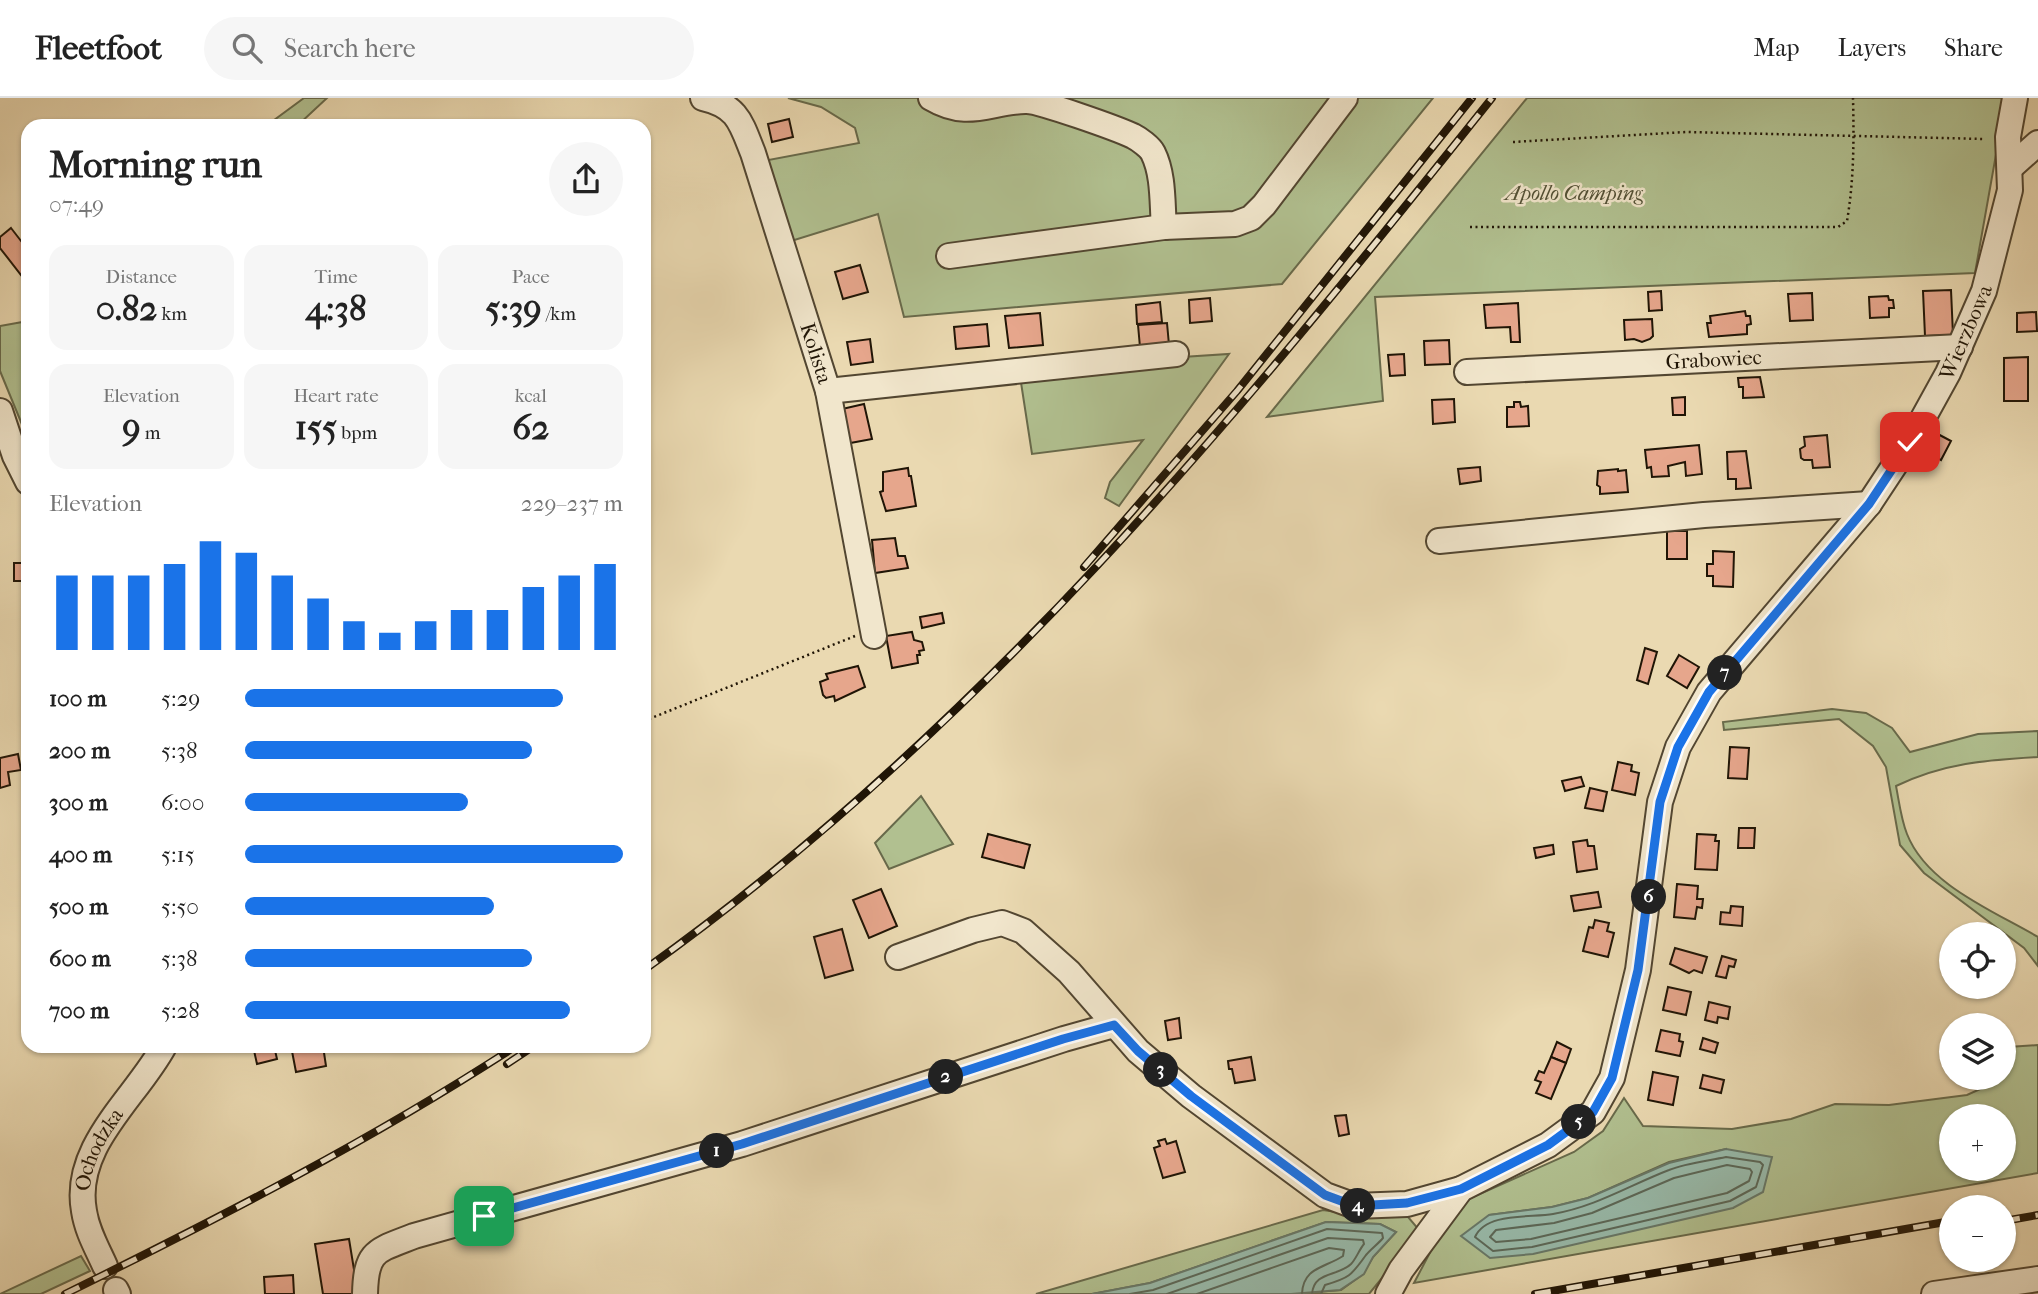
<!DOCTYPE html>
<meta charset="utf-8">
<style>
:root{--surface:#fff;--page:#f6f6f6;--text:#222;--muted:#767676;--line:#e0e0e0;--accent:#1a73e8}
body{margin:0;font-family:"IM FELL French Canon",serif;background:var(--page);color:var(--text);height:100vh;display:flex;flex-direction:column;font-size:26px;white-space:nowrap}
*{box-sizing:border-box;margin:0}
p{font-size:23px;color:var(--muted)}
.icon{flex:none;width:38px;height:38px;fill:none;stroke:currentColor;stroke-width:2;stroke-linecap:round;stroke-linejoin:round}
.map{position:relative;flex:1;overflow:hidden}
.sheet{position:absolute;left:21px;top:21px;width:630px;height:934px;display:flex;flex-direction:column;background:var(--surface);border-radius:21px;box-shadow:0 2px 5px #0004}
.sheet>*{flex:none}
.controls{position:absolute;left:1939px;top:824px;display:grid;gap:14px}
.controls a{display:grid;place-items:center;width:77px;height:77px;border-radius:50%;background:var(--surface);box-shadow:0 2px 5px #0004;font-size:35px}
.pin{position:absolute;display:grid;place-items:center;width:60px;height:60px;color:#fff;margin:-30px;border-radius:14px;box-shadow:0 4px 10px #0006}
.km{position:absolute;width:35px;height:35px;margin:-18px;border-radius:50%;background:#222;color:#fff;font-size:19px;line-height:35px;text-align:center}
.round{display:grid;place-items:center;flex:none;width:74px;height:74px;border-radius:37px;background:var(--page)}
.overview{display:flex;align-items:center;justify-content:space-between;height:119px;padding:0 28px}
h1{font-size:38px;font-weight:800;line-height:52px}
.metrics{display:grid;grid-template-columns:repeat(3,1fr);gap:10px;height:119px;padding:7px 28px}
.metrics div{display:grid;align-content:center;border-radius:18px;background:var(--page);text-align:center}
.metrics b{font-size:35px;font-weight:800}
.metrics small{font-size:19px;font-weight:400}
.metrics p{font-size:19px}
.chart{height:196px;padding:14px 28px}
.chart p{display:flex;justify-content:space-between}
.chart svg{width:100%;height:126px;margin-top:7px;stroke:var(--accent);stroke-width:6}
ul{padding:0 28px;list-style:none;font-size:23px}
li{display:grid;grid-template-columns:112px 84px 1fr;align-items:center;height:52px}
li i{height:18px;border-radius:9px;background:var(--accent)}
header{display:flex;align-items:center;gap:42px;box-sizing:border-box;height:98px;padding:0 35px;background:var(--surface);border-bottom:2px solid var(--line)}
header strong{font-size:33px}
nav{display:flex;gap:38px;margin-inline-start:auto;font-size:24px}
.search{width:490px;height:63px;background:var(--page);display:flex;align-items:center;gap:18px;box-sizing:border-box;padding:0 24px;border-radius:38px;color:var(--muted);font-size:26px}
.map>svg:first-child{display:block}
.green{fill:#b1c090;stroke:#686a4b;stroke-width:2;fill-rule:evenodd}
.water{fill:#98baaa;stroke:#687868;stroke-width:2}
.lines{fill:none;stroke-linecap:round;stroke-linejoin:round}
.shore{stroke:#5c6858;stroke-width:2}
.building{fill:#e6a68c;stroke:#201506;stroke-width:2}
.minor-casing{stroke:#524631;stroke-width:28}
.path{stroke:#201506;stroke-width:2.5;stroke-dasharray:2 3.5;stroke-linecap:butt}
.minor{stroke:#f1e6cc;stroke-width:24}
.rail-casing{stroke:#201506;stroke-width:8}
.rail{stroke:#f1e6cc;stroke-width:5;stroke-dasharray:16;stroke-linecap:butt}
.route-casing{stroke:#fff;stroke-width:14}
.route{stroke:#1a73e8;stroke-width:9}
.labels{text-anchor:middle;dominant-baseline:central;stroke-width:5;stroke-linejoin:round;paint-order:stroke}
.park-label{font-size:21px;font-style:italic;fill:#535136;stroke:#f1e6cc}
.street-label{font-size:21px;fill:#201506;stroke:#f1e6cc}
</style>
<header>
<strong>Fleetfoot</strong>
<div class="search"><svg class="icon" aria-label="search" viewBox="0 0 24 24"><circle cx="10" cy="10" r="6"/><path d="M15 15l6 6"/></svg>Search here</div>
<nav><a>Map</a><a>Layers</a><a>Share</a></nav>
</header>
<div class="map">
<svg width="2038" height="1196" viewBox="0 0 2038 1196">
<rect width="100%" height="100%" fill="#ead9b1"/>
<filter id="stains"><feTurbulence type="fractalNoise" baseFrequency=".00286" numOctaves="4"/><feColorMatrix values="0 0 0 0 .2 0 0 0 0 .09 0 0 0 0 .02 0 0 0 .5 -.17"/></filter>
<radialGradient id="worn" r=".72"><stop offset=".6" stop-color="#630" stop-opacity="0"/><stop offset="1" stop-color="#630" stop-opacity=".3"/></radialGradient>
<g class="green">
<polygon points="304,0 327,0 297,28 266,28"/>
<polygon points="788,0 1433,0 1282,186 904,219 878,116 788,144 763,63 859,45 855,30 821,9"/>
<polygon points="1527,0 2006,0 1975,175 1375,199 1383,303 1267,319"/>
<polygon points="28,223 28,341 0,273 0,228"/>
<polygon points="1229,256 1119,408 1105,400 1110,384 1143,342 1032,356 1020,278 1182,259"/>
<path d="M1832,611L1866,615L1892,630L1910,654L1978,636L2038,633V659C1986,662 1944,665 1896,688C1899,703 1901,721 1907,736C1927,787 1994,813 2038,839V868L2024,850L1924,775L1900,747L1886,669L1873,648L1839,621L1724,632L1723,624Z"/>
<polygon points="921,698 953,746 889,771 875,745"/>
<path d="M2038,947V1075L1414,1185L1455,1107L1574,1054L1603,1033L1624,1000L1643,1028L1732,1031L1791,1021L1835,1006L1889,1007L1967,997L1987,988L1991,980H2004V957L2008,949ZM1951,1018H2004V1071H1951ZM1726,1051L1733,1110L1489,1117L1552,1109L1588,1100L1669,1064Z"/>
<polygon points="1323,1112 1356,1117 1403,1113 1420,1133 1369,1196 1291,1196 1341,1192 1363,1176 1373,1159 1396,1134 1380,1126 1326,1124 1150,1185 1092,1196 1036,1196"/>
<polygon points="81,1158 90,1173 41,1196 0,1196"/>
</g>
<g class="water">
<polygon points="1726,1051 1772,1059 1763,1094 1733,1110 1533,1156 1490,1160 1461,1138 1489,1117 1552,1109 1588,1100 1669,1065"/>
<polygon points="1326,1124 1380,1126 1396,1134 1373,1159 1364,1176 1340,1192 1291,1196 1092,1196 1150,1185"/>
</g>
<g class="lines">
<g class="shore">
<path d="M1726,1059L1760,1064L1763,1067L1756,1089L1730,1103L1532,1149L1493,1153L1475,1139C1486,1114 1531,1120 1553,1116C1595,1109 1630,1087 1669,1072C1686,1065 1707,1063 1726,1059Z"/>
<polygon points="1727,1067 1750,1071 1752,1074 1749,1083 1727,1095 1531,1141 1496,1144 1490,1139 1496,1132 1554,1125 1592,1115 1674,1080"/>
<path d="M1130,1196L1153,1192L1327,1131L1382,1135L1383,1140C1378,1146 1371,1151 1366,1157C1351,1178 1349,1180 1325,1187L1321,1196"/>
<path d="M1167,1196L1328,1140L1363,1142L1364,1146C1359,1152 1356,1161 1351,1166C1337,1179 1314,1173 1312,1196"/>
<path d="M1197,1196L1329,1150L1344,1152L1343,1158C1325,1170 1303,1169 1302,1196"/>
</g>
</g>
<g class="building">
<polygon points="789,21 793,39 772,44 768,26"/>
<polygon points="11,130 28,152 28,186 0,150 0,139"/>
<polygon points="860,167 868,194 843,201 835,174"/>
<polygon points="1951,192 1953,237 1925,238 1923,193"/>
<polygon points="1661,193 1662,212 1649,213 1648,194"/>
<polygon points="1812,195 1813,222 1790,223 1788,196"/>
<polygon points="1888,198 1889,202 1893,202 1894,210 1889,210 1889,219 1870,220 1869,199"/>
<polygon points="1210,200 1212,223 1190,225 1189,202"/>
<polygon points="1160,204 1162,224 1137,226 1136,207"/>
<polygon points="1518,205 1520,244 1511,244 1510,229 1486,230 1484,207"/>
<polygon points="1745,213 1746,218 1750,218 1751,226 1747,227 1747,236 1709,239 1707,225 1711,225 1710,218"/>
<polygon points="2036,214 2037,233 2017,234 2017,215"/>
<polygon points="1040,215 1043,247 1009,250 1005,218"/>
<polygon points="1652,221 1653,238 1650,241 1642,244 1634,241 1625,242 1624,222"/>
<polygon points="1167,225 1169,247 1140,249 1138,227"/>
<polygon points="987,226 989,248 956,251 954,229"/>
<polygon points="870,241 873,264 851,267 847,244"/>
<polygon points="1449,242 1450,266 1425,267 1424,243"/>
<polygon points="1404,256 1405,277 1390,278 1388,257"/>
<polygon points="2028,259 2028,303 2004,303 2004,260"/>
<polygon points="1760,279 1764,299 1743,300 1743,289 1739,289 1738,280"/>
<polygon points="1685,299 1685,317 1673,317 1672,300"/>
<polygon points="1454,301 1455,324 1433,326 1432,302"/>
<polygon points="1514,304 1520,304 1521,309 1528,308 1529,328 1507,329 1507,309 1514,309"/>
<polygon points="864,306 872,341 845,346 842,311"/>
<polygon points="1934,334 1951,343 1941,362 1924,352"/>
<polygon points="1827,337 1830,369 1813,370 1812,362 1804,362 1801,360 1800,351 1805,348 1804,339"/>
<polygon points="1699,347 1702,376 1686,378 1685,364 1668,368 1669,378 1652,379 1651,369 1647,370 1645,352"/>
<polygon points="1746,353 1751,390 1736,391 1736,381 1728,381 1727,354"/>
<polygon points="1480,369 1481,383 1460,386 1458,371"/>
<polygon points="908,370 909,378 911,378 916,408 886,413 880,394 883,393 883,374"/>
<polygon points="1618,371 1618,373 1626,372 1628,394 1600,396 1600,389 1597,387 1598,373"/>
<rect x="1667" y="433" width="20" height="28"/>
<polygon points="895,440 898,458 905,458 908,470 875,475 872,442"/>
<polygon points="1713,453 1734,454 1733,489 1713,488 1713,478 1707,478 1707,466 1713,466"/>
<rect x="14" y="465" width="14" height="18"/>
<polygon points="942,515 944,525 922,530 920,519"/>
<polygon points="912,534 914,542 922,544 924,552 919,553 920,557 917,557 918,565 892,570 886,538"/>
<polygon points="1645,550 1657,554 1648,586 1637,582"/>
<polygon points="1679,557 1699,569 1687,590 1667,578"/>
<polygon points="858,568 865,589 835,603 834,598 826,600 823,597 820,584 828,581 826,576"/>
<polygon points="1730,649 1749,650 1747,681 1728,680"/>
<polygon points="18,656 21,672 8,674 10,687 0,690 0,660"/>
<polygon points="1618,664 1632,667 1631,673 1639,675 1635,697 1612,692"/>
<polygon points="1581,679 1584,688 1565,693 1562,683"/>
<polygon points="1590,690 1607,694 1603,713 1585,710"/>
<polygon points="1739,730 1755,730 1754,750 1738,750"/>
<polygon points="988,736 1030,747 1024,770 982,759"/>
<polygon points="1697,736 1716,737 1715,743 1719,743 1717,772 1695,771"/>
<polygon points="1587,742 1588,748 1594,748 1597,771 1577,774 1573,744"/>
<polygon points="1553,747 1554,756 1536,760 1534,750"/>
<polygon points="1677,786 1698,788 1697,801 1703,801 1702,810 1697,809 1695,821 1674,819"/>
<polygon points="881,791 897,828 869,840 853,802"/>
<polygon points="1598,794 1601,809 1574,813 1571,798"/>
<polygon points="1731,808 1743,809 1742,828 1720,826 1721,814 1730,815"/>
<polygon points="1595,822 1609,825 1607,833 1614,835 1608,859 1583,853 1589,829 1593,830"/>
<polygon points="842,831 853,872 825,880 814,839"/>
<polygon points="1675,850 1707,859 1702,875 1694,872 1689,875 1670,866"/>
<polygon points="1722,858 1736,862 1734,869 1729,868 1726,880 1716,878"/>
<polygon points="1668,889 1691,894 1686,917 1663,912"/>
<polygon points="1709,904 1730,909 1728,921 1718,919 1717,925 1705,922"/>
<polygon points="1179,920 1181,940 1168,942 1165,923"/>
<polygon points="1661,932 1680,936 1679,943 1683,944 1680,958 1656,953"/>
<polygon points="1703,940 1718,945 1715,955 1700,951"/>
<polygon points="1557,944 1571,951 1566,965 1551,959"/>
<polygon points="253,948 274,948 277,961 257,966"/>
<polygon points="291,948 323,948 326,968 296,974"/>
<polygon points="1251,959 1255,982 1235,985 1232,971 1229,971 1228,963"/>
<polygon points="1551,959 1566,965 1551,1001 1536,995 1541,984 1535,982 1539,973 1544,975"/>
<polygon points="1653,974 1678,979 1673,1007 1648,1002"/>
<polygon points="1703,977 1724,982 1721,995 1700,990"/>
<polygon points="1346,1017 1349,1036 1339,1038 1335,1018"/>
<polygon points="1165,1041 1167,1046 1176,1043 1185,1074 1163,1080 1154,1050 1160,1048 1158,1043"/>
<polygon points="349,1141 358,1196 323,1196 315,1146"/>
<polygon points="293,1177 294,1196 265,1196 264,1179"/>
</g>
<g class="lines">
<defs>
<g id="minor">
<path id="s1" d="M703,0C738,8 741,25 753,55L828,293L874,538"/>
<path d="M931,0C968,22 989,4 1025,3C1038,2 1118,31 1133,38C1139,41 1150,49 1153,55C1164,77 1162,106 1164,129"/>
<polyline points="2011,69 2038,45"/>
<polyline points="949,158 1164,129 1235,126 1251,120 1264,107 1345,0"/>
<path id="s2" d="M1467,274L1960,249"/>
<polyline points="828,293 1176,256"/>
<polyline points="0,313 15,358 28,384"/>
<polyline points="1439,443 1704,417 1869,406"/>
<polyline points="898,859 973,832 1002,825 1023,833 1069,874 1138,953 1191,998 1325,1097 1355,1108 1407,1106 1461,1091"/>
<path id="s3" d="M105,1168C97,1150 87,1133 84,1113C72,1048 136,1000 164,948"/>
<polyline points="116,1192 118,1196"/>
<path d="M365,1196C366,1152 376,1153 414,1138L742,1046L1064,941L1114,927"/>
<path id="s4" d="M1388,1196L1401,1172L1461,1091L1548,1047L1593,1014L1612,980L1638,872L1660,704L1678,649L1709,594L1869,406L1910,344L1948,275L1984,193L2010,92L2008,39L2015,0"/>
<polyline points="1934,1196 2038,1181"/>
</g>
</defs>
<use href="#minor" class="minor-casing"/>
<g class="path">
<polyline points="1513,44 1686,34 1985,41"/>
<path d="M1470,129H1838L1847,123C1854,82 1854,41 1853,0"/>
<polyline points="644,623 855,538"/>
</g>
<use href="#minor" class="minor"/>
<defs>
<g id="rail">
<polyline points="1084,469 1237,293 1472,0"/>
<path d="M644,872C982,631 1235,322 1492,0"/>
<polyline points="507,966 534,948"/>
<polyline points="2004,1123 2038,1117"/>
<path d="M65,1196C219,1120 372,1042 516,948"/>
<polyline points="1535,1196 1951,1123"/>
</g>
</defs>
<use href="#rail" class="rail-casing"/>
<use href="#rail" class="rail"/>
</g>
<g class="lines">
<defs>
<polyline id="route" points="484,1118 742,1046 1063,941 1114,927 1138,953 1191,998 1325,1097 1355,1108 1407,1105 1461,1091 1548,1047 1593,1014 1612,980 1638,872 1660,704 1678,649 1709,594 1869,406 1910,344"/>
</defs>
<use href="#route" class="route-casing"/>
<use href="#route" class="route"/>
</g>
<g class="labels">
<g class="park-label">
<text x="1574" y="95">Apollo Camping</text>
</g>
<g class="street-label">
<text stroke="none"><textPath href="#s4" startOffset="1166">Wierzbowa</textPath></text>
<text stroke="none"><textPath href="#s1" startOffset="289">Kolista</textPath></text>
<text stroke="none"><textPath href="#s2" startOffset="247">Grabowiec</textPath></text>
<text stroke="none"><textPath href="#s3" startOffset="124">Ochodzka</textPath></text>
</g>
</g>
<rect width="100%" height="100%" filter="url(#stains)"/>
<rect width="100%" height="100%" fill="url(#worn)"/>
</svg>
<div class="controls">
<a><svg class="icon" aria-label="locate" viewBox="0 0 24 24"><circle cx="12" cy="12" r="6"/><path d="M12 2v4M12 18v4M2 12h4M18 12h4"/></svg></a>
<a><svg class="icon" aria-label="layers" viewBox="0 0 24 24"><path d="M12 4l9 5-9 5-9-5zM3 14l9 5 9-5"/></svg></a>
<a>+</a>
<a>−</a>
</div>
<div class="pin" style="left:484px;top:1118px;background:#1e9e55"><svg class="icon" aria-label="arrive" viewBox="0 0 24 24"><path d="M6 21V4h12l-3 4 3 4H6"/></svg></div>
<div class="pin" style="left:1910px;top:344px;background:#d93025"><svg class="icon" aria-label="check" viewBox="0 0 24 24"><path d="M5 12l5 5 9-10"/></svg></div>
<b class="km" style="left:717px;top:1053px">1</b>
<b class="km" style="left:946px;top:979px">2</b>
<b class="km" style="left:1161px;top:972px">3</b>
<b class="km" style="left:1358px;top:1108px">4</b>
<b class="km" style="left:1579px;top:1024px">5</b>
<b class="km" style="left:1649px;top:799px">6</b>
<b class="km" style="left:1725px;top:575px">7</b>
<section class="sheet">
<div class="overview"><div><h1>Morning run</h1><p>07:49</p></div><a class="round"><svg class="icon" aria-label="share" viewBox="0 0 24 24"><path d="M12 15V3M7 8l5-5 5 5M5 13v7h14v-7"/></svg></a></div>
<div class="metrics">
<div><p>Distance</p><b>0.82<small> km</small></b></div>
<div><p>Time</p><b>4:38</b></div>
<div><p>Pace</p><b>5:39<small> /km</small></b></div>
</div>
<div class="metrics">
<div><p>Elevation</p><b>9<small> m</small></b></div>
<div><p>Heart rate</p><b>155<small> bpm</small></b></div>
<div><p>kcal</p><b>62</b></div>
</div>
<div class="chart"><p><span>Elevation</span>229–237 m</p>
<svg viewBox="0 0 160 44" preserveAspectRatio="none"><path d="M5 44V18M15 44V18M25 44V18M35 44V14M45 44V6M55 44V10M65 44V18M75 44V26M85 44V34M95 44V38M105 44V34M115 44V30M125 44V30M135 44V22M145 44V18M155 44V14"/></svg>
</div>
<ul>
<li><b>100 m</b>5:29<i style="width:84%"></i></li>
<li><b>200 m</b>5:38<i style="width:76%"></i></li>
<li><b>300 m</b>6:00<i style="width:59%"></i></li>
<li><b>400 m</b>5:15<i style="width:100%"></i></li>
<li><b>500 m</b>5:50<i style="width:66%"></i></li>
<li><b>600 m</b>5:38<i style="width:76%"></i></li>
<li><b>700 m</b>5:28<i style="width:86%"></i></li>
</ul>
</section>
</div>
